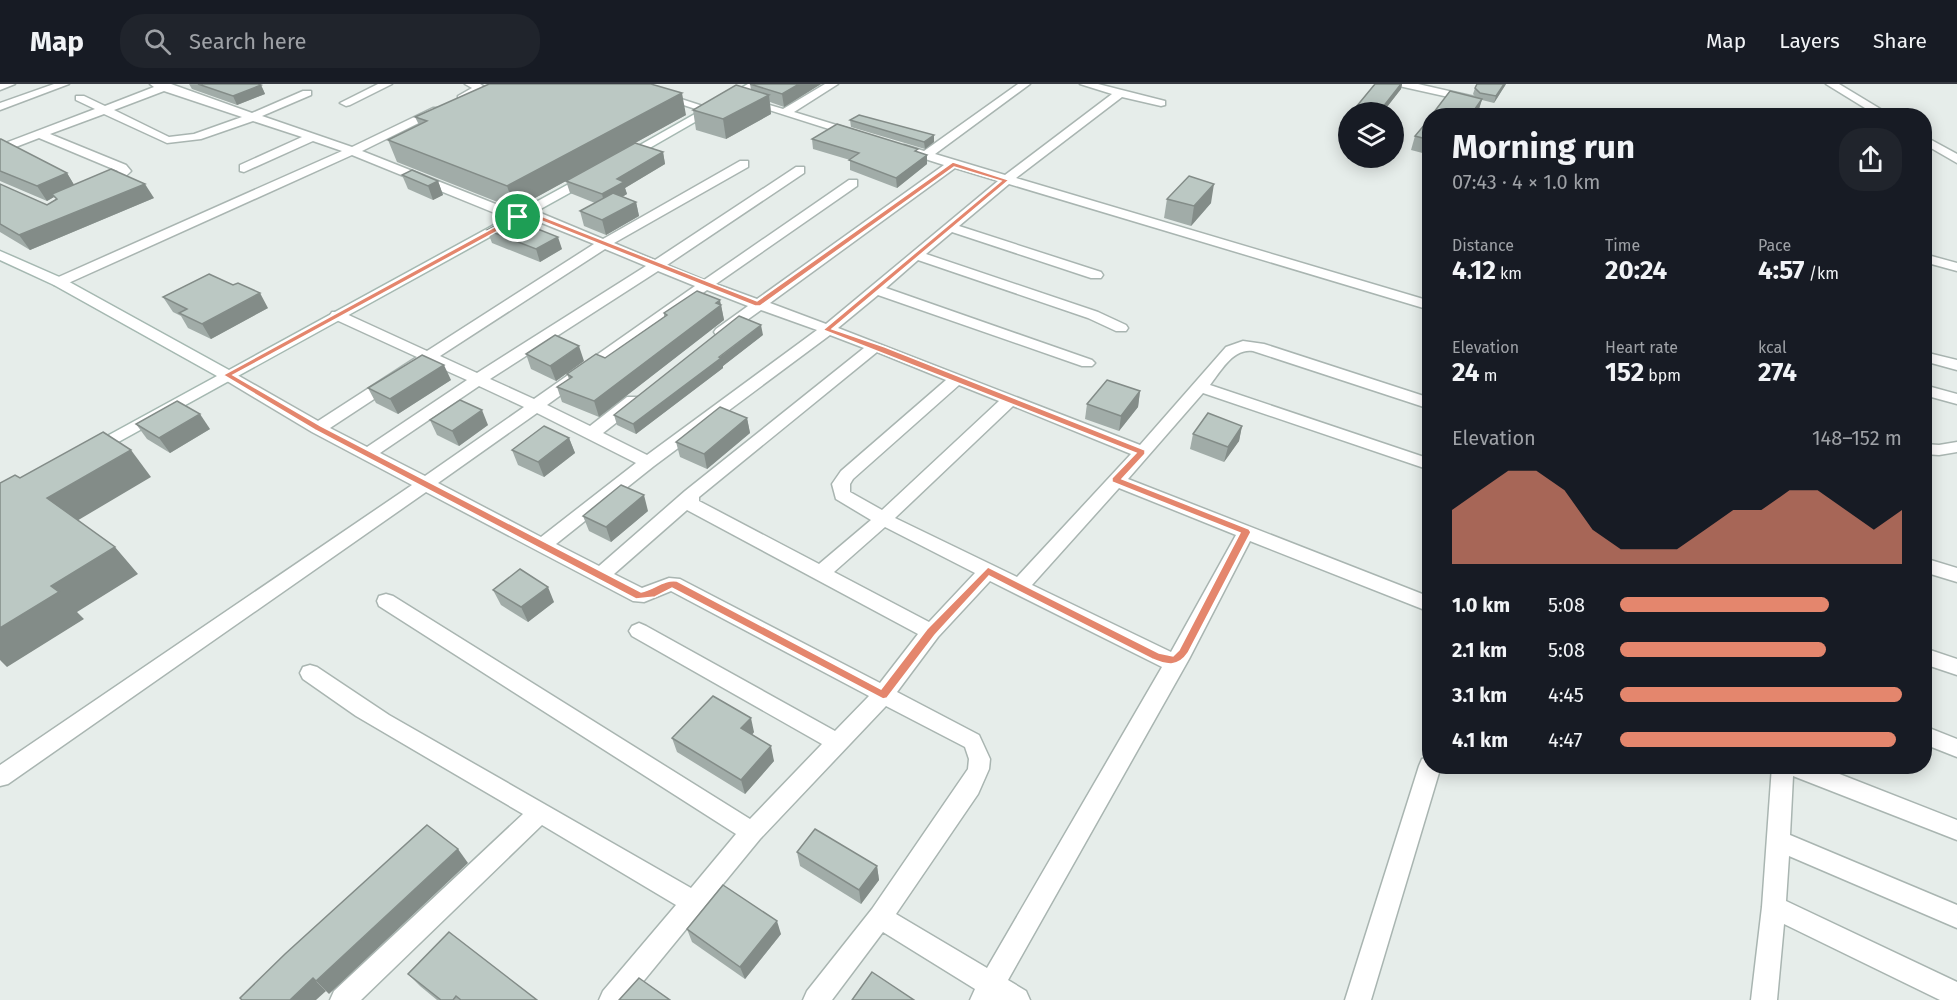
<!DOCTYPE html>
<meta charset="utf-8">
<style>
:root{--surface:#171b24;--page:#20242c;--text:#f1f3f6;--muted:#9ea1a6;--line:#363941;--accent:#e4866d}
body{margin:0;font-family:"Fira Sans",sans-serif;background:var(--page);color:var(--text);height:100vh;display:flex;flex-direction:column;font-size:22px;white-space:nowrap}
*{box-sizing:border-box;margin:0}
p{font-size:20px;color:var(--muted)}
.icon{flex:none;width:33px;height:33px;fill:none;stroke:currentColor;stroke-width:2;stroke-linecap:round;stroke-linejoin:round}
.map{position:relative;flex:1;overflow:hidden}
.sheet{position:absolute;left:1422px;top:24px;width:510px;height:666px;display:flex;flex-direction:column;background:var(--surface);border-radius:24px;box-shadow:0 3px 15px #0003}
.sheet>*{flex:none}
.tools{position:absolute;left:1338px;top:18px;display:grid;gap:12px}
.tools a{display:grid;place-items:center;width:66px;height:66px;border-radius:50%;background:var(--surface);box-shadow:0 3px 15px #0003;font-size:30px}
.pin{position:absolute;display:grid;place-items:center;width:51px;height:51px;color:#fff;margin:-26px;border:3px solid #fff;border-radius:50%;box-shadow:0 2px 6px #0007}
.round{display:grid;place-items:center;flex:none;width:63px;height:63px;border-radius:24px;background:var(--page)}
.summary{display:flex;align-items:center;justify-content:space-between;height:102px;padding:0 30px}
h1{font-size:33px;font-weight:700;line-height:45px}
.metrics{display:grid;grid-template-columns:repeat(3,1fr);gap:9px;height:102px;padding:6px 30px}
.metrics div{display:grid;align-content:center}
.metrics b{font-size:26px;font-weight:700}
.metrics small{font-size:16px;font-weight:400}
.metrics p{font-size:16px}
.chart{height:168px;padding:12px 30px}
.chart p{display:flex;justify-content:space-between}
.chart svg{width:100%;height:108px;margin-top:6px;fill:var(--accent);opacity:.7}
ul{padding:0 30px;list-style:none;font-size:20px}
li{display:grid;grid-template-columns:96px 72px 1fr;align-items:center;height:45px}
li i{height:15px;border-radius:8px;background:var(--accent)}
header{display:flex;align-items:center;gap:36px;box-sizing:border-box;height:84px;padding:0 30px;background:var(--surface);border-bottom:2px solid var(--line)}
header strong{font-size:28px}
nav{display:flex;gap:33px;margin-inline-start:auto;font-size:21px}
.search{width:420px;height:54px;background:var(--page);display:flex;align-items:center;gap:15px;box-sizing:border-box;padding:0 21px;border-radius:24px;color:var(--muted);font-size:22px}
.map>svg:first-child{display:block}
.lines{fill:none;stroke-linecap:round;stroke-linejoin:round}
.street-casing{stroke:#a9b5b1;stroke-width:3}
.secondary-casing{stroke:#a5b8b1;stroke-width:3}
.street{fill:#fff;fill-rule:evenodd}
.secondary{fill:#fff;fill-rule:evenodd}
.wall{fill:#a1aca8}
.shaded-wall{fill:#838c88}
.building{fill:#bbc8c3;stroke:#838c88;stroke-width:1.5}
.route{fill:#e4866d;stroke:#fff;stroke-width:1.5;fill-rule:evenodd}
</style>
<header>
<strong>Map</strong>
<div class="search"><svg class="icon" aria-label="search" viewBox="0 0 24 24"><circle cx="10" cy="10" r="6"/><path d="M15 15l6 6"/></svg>Search here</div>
<nav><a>Map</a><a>Layers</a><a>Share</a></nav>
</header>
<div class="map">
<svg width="1957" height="916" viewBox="0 0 1957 916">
<rect width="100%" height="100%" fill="#e6edea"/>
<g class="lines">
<defs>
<g id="street">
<polygon points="0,0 15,0 0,6"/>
<polygon points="54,0 69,0 0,26 0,19"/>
<path d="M150,0H171L252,29L303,7H311V11L262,32L352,63L433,24H441V28L362,67L521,130V125H531L603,155L740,77H748V83L614,159L655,176L796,83H804V89L667,181L704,196L849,96H857V102L716,200L757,215L944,81L900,67V63L904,61L924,67L1018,0H1030L935,70L1005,91L1112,10L1080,0H1098L1165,17V21L1161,22L1122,13L1016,94L1430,217V226L1009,100L959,142L1101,188L1103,191L1101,194H1091L952,148L926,170L1098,228L1126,241L1128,244L1126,247H1116L1088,234L918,176L886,204L1092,276L1095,279L1092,282H1082L878,211L838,244L1140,361L1226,263L1243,257L1264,260L1430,314V325L1253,267C1233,264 1221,287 1210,301L1430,375V386L1203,309L1128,395L1430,513V528L1250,457L1189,575L1008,896L1026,907L1030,916H970L975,905L883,848L832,916H803L807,907L872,825L968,685L969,675L965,663L886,622L760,755L628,916H599L603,907L676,821L542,741L361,916H330L334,907L523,730L356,632L303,595L300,589L303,583L310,581L317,583L389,631L691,804L736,750L379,522L377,517L379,512L386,510L393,512L750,735L822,660L632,552L629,547L632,542L639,539L646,542L835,647L869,612L671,507L644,518L633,517L426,408L8,700L0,702V681L412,401L312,348L222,294L219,291L222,288H232L318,337L417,273L332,234L330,231L332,228H342L427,267L594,160L522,131V136H512L352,71L64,201H54L52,198L54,195L342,67L313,57L244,88L240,87V81L302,53L253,37L201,55L167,59L104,30L50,50L126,81L131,87C123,96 111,101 99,105L93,101L118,87L39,54L0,69V61L95,25L76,16V12H84L105,22L154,3ZM164,7L242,33L194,50L169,53L114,26ZM955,84L998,97L826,240L770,219ZM605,165L646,182L477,289L440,272ZM658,187L695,202L534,315L490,295ZM707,206L748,222L716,245L714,248L716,251H726L761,226L817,246L647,371L603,349L639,321L641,317L639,313H627L590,342L547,321ZM830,251L864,264L685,407L599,482L556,460L654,382ZM877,268L946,296L841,387L832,400L836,415L871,436L819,480L699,417V413ZM429,279L467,296L367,363L330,344ZM959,301L999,317L882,426L850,408V400L853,395ZM479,302L524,323L425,392L380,369ZM1013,322L1131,370L1017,493L895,434ZM537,329L636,379L541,453L438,399ZM1119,404L1236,451L1171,568L1032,501ZM687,426L918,550L880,599L680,495L669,494L642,504L614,490ZM885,443L975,489L929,538L834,488ZM990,497L1162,583L987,884L896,830L978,710L989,685L990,675L979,651L897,608L938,553Z"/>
<polygon points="378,0 392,0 350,21 346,22 340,19"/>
<polygon points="465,0 480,0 486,4 466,16 458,16 458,12 472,4"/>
<polygon points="619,0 635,0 715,26 709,29 705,28"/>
<polygon points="825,0 838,0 794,28 859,48 859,52 851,52 744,18 749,15 783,25"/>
<polygon points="1398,0 1418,0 1475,13 1476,15 1471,18 1399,2"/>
<polygon points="1826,0 1839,0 1892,32 1878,32"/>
<polygon points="1924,52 1957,70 1957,79 1924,60"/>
<polygon points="1924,170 1957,179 1957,187 1924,178"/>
<polygon points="1924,268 1957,276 1957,286 1924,277"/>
<polygon points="1924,301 1957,310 1957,320 1924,311"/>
<polygon points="1957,358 1957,368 1939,371 1924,370 1924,360 1939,361"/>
<polygon points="1924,474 1957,484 1957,498 1924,488"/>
<polygon points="1924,564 1957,575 1957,591 1924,580"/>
<polygon points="1924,642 1957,655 1957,673 1924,660"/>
<polygon points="1430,673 1430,682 1441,682 1371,916 1345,916 1419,682 1422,675"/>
<polygon points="1772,682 1819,682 1957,736 1957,756 1793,692 1790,751 1957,821 1957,844 1789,772 1786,817 1957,898 1957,916 1940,916 1784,840 1777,916 1751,916 1762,823"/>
</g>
<g id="secondary">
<polygon points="748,0 761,0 627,77 623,78 617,74"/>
<polygon points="589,89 595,93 593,96 93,372 87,371 85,367 87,363 217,292 54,201 0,176 0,167 64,195 229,286"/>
</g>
</defs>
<use href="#street" class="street-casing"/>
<use href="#secondary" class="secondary-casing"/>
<use href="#street" class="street"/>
<use href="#secondary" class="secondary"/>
</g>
<g class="wall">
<polygon points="189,0 258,0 261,1 265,10 237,21 192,5"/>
<polygon points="750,0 821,0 784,23 770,18 771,30 726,55 696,46 693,26 751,6"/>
<polygon points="1375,0 1402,0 1401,5 1383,28 1355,28 1356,23"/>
<polygon points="1506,0 1494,19 1482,16 1478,28 1476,32 1431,32 1476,14 1473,10 1475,4"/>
<polygon points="686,31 515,125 397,78 388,56 419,41 415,33"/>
<polygon points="1430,34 1430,71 1411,66 1415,52"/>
<polygon points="850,36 934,58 925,65 851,43"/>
<polygon points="0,55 67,89 74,101 154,114 30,166 0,148 0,100 47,121 56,115 54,113 47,117 0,97"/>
<polygon points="812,55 918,68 927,71 927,80 897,104 850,86 850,76 813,65"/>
<polygon points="663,68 665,80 625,104 627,110 622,113 636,118 639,132 606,151 584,142 580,127 595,119 570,109 566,97"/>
<polygon points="402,91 438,97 443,111 433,116 408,105"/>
<polygon points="1167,115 1211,119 1191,142 1164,134"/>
<polygon points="487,146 562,165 540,178 492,159"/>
<polygon points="163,213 268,224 211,255 188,244 181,232 173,228"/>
<polygon points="721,221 724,236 599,333 562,318 557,303 569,295 567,290 605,274 664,233 664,229"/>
<polygon points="763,251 723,282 723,284 636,350 617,341 614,331"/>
<polygon points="526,270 584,277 556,297 531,285"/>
<polygon points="451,296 398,330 376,319 368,304"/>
<polygon points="1140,307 1138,323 1119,347 1085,335 1087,320"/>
<polygon points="747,334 750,349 707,385 680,373 676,358"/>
<polygon points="430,336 488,341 459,362 437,351"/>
<polygon points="136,340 210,345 170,369 147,355"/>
<polygon points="1242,342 1239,357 1224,378 1190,365 1193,350"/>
<polygon points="569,354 575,369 544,393 518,381 512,366"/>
<polygon points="648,427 611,458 589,447 583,432"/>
<polygon points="493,506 554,518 528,538 501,521"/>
<polygon points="754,648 752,651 774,677 745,710 677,668 672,654"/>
<polygon points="797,768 877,782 879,796 861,820 800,782"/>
<polygon points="687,845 781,850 745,895 692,858"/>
<polygon points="408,890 537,916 437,916 420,902"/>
</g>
<g class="shaded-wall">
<polygon points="799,0 821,0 784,23 782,10"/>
<polygon points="1401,0 1402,0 1401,5 1383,28 1379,28"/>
<polygon points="1504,0 1506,0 1494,19 1496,12"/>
<polygon points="261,1 265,10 237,21 233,12"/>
<polygon points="682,9 686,31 515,125 507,102"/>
<polygon points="769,11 771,30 726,55 723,35"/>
<polygon points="1482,15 1478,28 1476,32 1470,32"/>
<polygon points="934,51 934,58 925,65 924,58"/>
<polygon points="663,68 665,80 625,104 627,110 605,123 602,110 617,95"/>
<polygon points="927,71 927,80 897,104 896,94"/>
<polygon points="67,89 76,104 52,110 54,113 47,117 37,102"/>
<polygon points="438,97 443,111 433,116 428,102"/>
<polygon points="145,100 154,114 30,166 19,151"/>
<polygon points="1214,100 1211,119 1191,142 1194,122"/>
<polygon points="636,118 639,132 606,151 602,136"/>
<polygon points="558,153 562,165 540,178 536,165"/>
<polygon points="260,209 268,224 211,255 202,240"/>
<polygon points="720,216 724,236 599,333 594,317"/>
<polygon points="761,241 763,251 723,282 723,284 636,350 633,340"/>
<polygon points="579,262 584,277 556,297 550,282"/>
<polygon points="444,281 451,296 398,330 390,315"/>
<polygon points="1140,307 1138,323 1119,347 1121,332"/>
<polygon points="482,326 488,341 459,362 452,347"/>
<polygon points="200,330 210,345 170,369 159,354"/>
<polygon points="747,334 750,349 707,385 704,370"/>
<polygon points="1242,342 1239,357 1224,378 1228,363"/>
<polygon points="569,354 575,369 544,393 538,378"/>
<polygon points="131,366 151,393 70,441 47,414"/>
<polygon points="644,411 648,427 611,458 606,443"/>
<polygon points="115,463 138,490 77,528 84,535 7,583 0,576 0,544 51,502"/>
<polygon points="548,503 554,518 528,538 521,523"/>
<polygon points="751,634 754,648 745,659 741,644"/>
<polygon points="771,662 774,677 745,710 741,696"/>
<polygon points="458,765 468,779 329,910 316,897"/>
<polygon points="877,782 879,796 861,820 859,806"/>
<polygon points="777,837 781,850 745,895 740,883"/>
<polygon points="313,894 326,907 316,916 290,916"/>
</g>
<g class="building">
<polygon points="198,0 258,0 261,1 233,12"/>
<polygon points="489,0 651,0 682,9 507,102 388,56 427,37 415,33"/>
<polygon points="750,0 799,0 782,10"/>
<polygon points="1375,0 1401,0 1379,28 1356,23"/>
<polygon points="1477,0 1504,0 1496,12 1480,9 1475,4"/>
<polygon points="736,1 769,11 723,35 693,26"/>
<polygon points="1450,7 1482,15 1470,32 1431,32"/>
<polygon points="859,31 934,51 924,58 850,36"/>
<polygon points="1430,34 1430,56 1415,52"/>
<polygon points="837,40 918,65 915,67 927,71 896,94 849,76 859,69 812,55"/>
<polygon points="0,55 1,55 67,89 37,102 0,87"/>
<polygon points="635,59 663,68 617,95 624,98 602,110 566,97"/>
<polygon points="111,85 145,100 19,151 0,140 0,100 47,121 57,115 52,110"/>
<polygon points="412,86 438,97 428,102 402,91"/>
<polygon points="1189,92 1214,100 1194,122 1167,115"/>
<polygon points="613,109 636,118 602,136 580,127"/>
<polygon points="510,134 558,153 536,165 487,146"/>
<polygon points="209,190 233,201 238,199 260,209 202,240 179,229 187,225 163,213"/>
<polygon points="697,207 720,216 716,219 721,221 594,317 557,303 572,293 567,290 596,270 605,274 667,231 664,229"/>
<polygon points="739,232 761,241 719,273 721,274 633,340 614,331"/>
<polygon points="555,251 579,262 550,282 526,270"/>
<polygon points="422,271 444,281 390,315 368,304"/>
<polygon points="1107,296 1140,307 1121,332 1087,320"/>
<polygon points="460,316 482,326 452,347 430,336"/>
<polygon points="177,317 200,330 159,354 136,340"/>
<polygon points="720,323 747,334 704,370 676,358"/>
<polygon points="1208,329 1242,342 1228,363 1193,350"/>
<polygon points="544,342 569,354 538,378 512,366"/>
<polygon points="103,348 131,366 47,414 115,463 51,502 59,508 0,544 0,399 15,391 20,394"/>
<polygon points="621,401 644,411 606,443 583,432"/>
<polygon points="520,485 548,503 521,523 493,506"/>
<polygon points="713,612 751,634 741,644 771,662 741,696 672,654"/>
<polygon points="427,741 458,765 316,897 313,894 290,916 242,916 240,914 285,870"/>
<polygon points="815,745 877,782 859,806 797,768"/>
<polygon points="723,801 777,837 740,883 687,845"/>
<polygon points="449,848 537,916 461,916 456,912 453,916 441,916 408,890"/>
<polygon points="872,888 914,916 852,916"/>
<polygon points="639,894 670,916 619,916"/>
</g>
<path class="route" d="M953,78L1009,96L832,245L885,263L1145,366V370L1122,395L1249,445L1251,448L1188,569C1178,584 1166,581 1152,575L989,492L935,551L887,614L883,615L672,504L655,513L636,515L315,346L223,291L526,126L757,217ZM954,83L1001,97L823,246L1136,369L1112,394V398L1240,449L1179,566L1173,572L1159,569L988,483L927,545L881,605L677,497C663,495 654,506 641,508L321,342L233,291L527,131L755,222H760Z"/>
</svg>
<div class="tools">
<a><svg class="icon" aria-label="layers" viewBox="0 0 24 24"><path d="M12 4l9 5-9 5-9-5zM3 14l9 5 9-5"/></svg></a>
</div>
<div class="pin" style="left:518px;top:133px;background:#1e9e55"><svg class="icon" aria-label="arrive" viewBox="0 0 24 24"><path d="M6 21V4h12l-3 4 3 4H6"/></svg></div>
<section class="sheet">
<div class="summary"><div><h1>Morning run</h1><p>07:43 · 4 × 1.0 km</p></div><a class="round"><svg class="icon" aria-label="share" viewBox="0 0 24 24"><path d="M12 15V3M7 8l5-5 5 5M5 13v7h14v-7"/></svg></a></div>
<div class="metrics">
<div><p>Distance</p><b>4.12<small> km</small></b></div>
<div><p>Time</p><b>20:24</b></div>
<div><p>Pace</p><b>4:57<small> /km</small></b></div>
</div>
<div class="metrics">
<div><p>Elevation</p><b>24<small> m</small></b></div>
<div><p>Heart rate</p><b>152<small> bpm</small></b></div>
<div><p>kcal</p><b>274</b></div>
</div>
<div class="chart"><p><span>Elevation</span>148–152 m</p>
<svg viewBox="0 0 160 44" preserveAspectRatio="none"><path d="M0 44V22L10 14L20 6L30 6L40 14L50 30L60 38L70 38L80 38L90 30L100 22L110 22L120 14L130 14L140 22L150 30L160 22V44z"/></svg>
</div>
<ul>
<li><b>1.0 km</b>5:08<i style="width:74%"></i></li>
<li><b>2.1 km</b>5:08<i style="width:73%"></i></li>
<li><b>3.1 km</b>4:45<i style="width:100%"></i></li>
<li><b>4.1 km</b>4:47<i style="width:98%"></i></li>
</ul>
</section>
</div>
